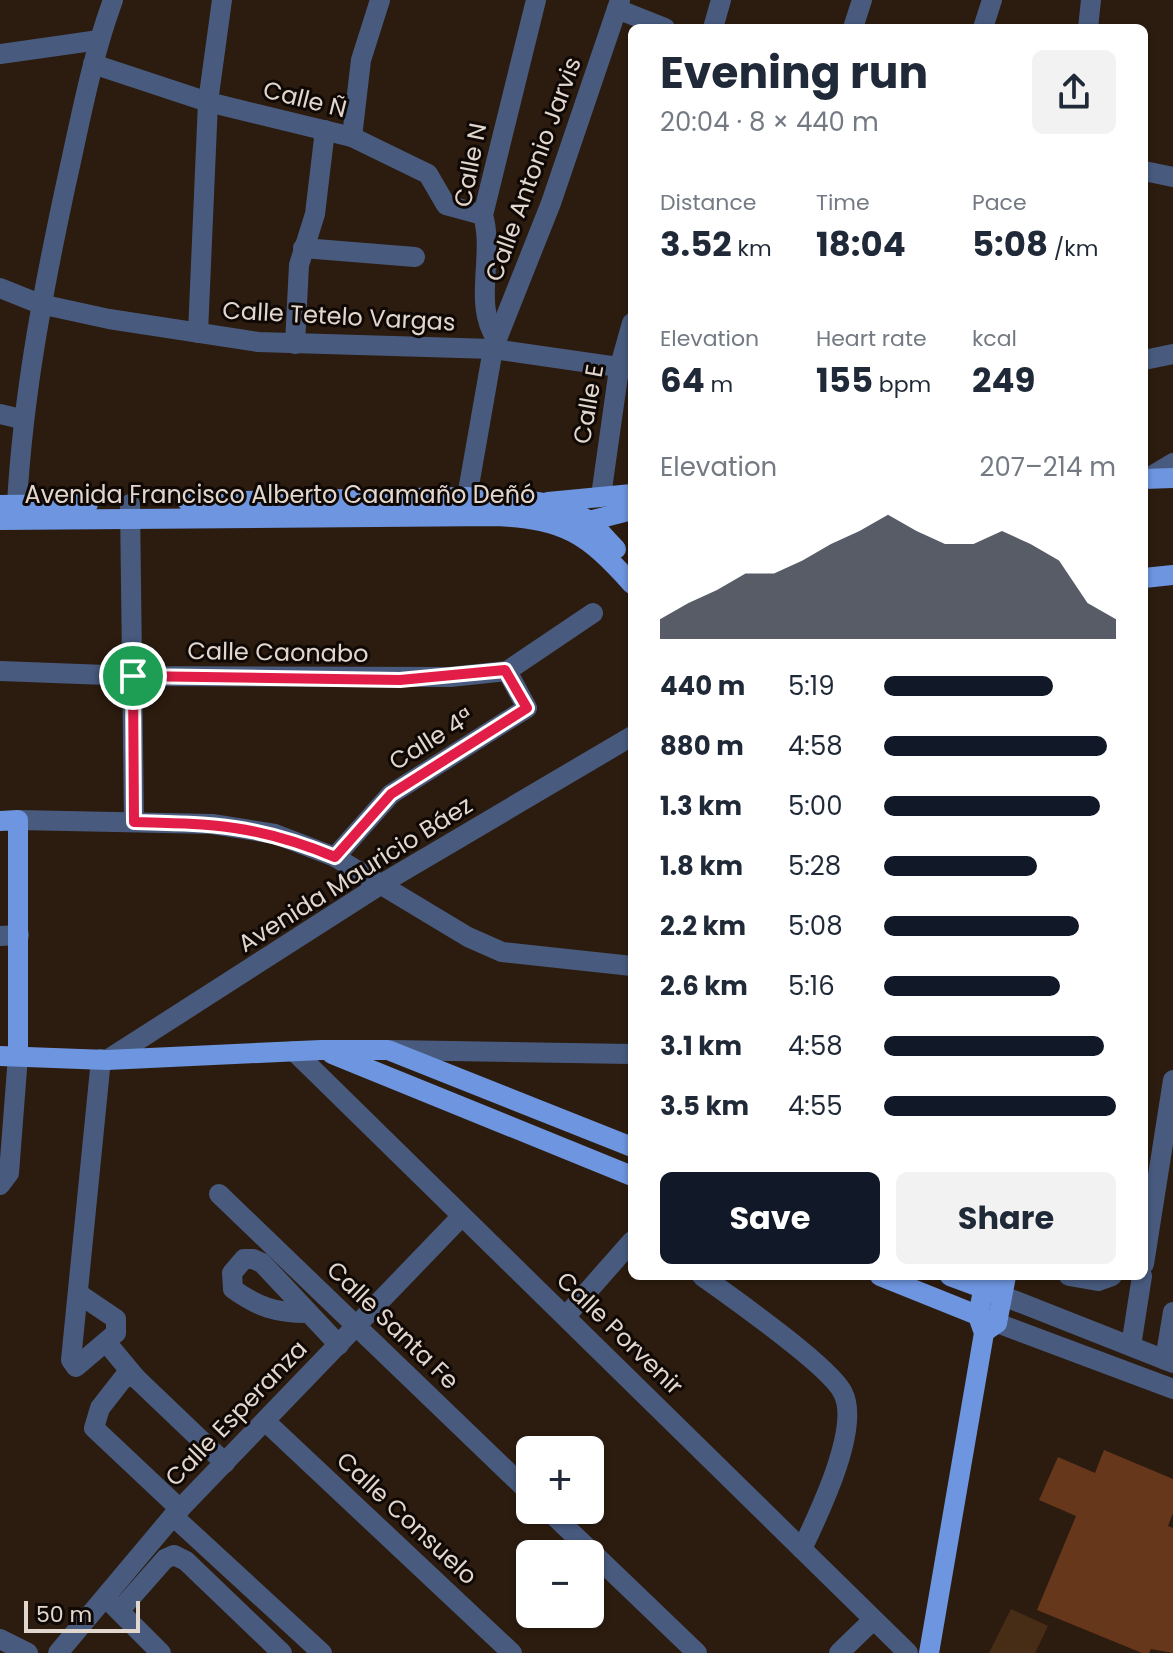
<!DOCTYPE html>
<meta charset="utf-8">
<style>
:root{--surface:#fff;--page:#f2f2f3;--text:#1f2937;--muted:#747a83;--accent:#111827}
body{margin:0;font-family:Poppins,sans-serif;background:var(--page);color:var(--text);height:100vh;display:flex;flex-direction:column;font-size:30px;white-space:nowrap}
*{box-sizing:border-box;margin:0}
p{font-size:26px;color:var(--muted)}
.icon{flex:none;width:44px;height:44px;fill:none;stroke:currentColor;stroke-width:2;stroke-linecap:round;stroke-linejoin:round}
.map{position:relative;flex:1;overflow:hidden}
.side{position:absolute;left:628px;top:24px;width:520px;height:1256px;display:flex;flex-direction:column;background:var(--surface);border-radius:12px;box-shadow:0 2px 6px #0004}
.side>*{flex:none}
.tools{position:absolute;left:516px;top:1436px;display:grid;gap:16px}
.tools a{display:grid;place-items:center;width:88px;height:88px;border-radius:12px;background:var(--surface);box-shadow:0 2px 6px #0004;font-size:40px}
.scale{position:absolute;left:24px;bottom:20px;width:116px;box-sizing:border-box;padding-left:8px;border:4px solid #e2d7ce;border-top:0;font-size:22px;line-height:28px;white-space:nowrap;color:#e2d7ce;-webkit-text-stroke:6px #0f0804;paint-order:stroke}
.pin{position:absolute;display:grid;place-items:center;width:68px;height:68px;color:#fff;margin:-34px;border:4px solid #fff;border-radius:50%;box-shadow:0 2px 8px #0007}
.round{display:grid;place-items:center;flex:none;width:84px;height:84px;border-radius:12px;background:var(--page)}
.summary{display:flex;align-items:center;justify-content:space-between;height:136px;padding:0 32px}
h1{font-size:44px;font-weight:700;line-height:60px}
.stats{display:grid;grid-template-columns:repeat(3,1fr);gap:12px;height:136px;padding:8px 32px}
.stats div{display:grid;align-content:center}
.stats b{font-size:34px;font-weight:700}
.stats small{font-size:22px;font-weight:400}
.stats p{font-size:22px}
.chart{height:224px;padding:16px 32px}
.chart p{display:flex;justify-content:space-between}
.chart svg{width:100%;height:144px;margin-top:8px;fill:var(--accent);opacity:.7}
.button{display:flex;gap:16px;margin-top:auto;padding:16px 32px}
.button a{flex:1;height:92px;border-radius:12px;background:var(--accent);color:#fff;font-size:32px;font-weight:700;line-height:92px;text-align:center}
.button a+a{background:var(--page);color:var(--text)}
ul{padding:0 32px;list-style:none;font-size:26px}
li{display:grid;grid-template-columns:128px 96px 1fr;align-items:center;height:60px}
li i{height:20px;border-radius:10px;background:var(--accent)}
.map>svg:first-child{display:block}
.green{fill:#482d16}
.building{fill:#67371b}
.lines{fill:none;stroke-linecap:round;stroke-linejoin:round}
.minor{stroke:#485b7f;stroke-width:20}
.major{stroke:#6e95df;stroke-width:20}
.route-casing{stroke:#fff;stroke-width:16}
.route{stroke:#e11d48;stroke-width:10}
.labels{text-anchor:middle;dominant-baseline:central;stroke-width:6;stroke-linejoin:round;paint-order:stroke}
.street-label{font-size:24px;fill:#e2d7ce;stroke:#0f0804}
</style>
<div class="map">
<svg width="1173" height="1653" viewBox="0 0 1173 1653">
<rect width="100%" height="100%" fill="#2c1c0f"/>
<polygon class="green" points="1011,1609 1048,1626 1035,1653 989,1653"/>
<polygon class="building" points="1104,1450 1173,1479 1173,1513 1168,1526 1173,1528 1173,1653 1151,1649 1149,1653 1142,1653 1037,1610 1076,1516 1039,1500 1058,1457 1095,1473"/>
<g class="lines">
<g class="minor">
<polyline points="617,9 665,28"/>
<polyline points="713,28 721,0"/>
<polyline points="853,28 862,0"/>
<polyline points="983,28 992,0"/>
<polyline points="1088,28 1091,0"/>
<polyline points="0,54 99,40"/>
<polyline points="93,64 208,102 352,137 428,174 446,205 483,215"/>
<polyline points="352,137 361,60 380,0"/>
<polyline points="1144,171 1173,177"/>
<polyline points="303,248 415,257"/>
<polyline points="0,288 40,304 109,319 258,342 493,349 632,369"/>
<polyline points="198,333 208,102 222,0"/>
<path d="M497,340C472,304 495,257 483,215L536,0"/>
<polyline points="295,344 299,265 315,214 325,130"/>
<polyline points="1144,360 1173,354"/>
<polyline points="0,414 21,419"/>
<polyline points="1148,478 1173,463"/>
<polyline points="601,496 619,369 632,323"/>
<polyline points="467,497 493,349 551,203 620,0"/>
<path d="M17,504C23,395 43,291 66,184C80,122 91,60 113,0"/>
<polyline points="130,504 134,822"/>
<polyline points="0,671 133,676 450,677 507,671 593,613"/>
<polyline points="18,820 212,824 275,834 335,857 468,937 502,952 632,966"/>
<polyline points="335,857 391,794 527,708 507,671"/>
<polyline points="0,936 19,935"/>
<polyline points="392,1050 632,1054"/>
<polyline points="294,1051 908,1653"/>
<polyline points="107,1060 383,883 632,736"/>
<polyline points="0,1185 9,1173 18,1056"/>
<polyline points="219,1194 530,1493"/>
<polyline points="1144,1264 1173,1080"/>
<path d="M702,1276C730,1296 831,1367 843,1393C861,1428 818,1515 802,1549"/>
<polyline points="1069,1276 1098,1281 1112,1276"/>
<polyline points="79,1294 116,1319 116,1333 76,1367 71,1360 101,1059"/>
<polyline points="1003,1296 1173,1363"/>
<path d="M307,1313C276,1313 258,1307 233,1289L232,1273L244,1259H253L262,1263L339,1345"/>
<polyline points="566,1316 632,1241"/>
<polyline points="997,1323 1173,1389"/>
<polyline points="106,1342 136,1378"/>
<polyline points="1131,1346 1142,1276"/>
<polyline points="1165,1360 1173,1312"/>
<polyline points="265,1421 512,1653"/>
<polyline points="180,1509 94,1428 100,1408 125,1376 136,1378 225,1463"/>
<polyline points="548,1510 697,1653"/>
<polyline points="173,1516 322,1653"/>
<polyline points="110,1602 161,1653"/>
<polyline points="120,1610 165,1559 174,1555 186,1561 282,1653"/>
<polyline points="0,1639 28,1653"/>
<polyline points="58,1653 173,1516 461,1217"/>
<polyline points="839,1653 872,1621"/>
</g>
<g class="major">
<polyline points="1144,479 1173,478"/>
<path d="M188,502L467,497C505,499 558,497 590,522C599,530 608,541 616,549"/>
<polyline points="548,502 632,494"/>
<polyline points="0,505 88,504"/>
<path d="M0,520L498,516C566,520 587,534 632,584"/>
<polyline points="589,521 632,510"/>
<polyline points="1144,578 1173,575"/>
<polyline points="0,821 18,820 18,1056"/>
<polyline points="332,1054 632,1176"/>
<polyline points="0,1056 107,1060 321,1050 388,1050 632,1147"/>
<polyline points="880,1276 997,1323"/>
<polyline points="950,1276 996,1293"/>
<polyline points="987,1330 997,1323 1006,1276"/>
<polyline points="929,1653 984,1333 978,1316 986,1276"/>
</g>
</g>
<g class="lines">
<defs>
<path id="route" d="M505,670L527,708L391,794L335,857C257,825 216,824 134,822L133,676L400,680Z"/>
</defs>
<use href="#route" class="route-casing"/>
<use href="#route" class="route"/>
</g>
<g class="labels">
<g class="street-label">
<text transform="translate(305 99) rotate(14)">Calle Ñ</text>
<text transform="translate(470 165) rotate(-79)">Calle N</text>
<text transform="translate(533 169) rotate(-70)">Calle Antonio Jarvis</text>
<text transform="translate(339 316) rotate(3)">Calle Tetelo Vargas</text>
<text transform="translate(588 404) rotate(-80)">Calle E</text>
<text x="280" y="494">Avenida Francisco Alberto Caamaño Deñó</text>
<text transform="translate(278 652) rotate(1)">Calle Caonabo</text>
<text transform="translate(431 739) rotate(-32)">Calle 4ª</text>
<text transform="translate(355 874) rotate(-32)">Avenida Mauricio Báez</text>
<text transform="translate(393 1325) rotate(44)">Calle Santa Fe</text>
<text transform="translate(620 1333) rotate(44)">Calle Porvenir</text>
<text transform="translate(236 1413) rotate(-46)">Calle Esperanza</text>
<text transform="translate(407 1518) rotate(43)">Calle Consuelo</text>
</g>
</g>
</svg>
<div class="tools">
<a>+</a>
<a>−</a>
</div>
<div class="scale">50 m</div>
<div class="pin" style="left:133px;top:676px;background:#1e9e55"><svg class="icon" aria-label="arrive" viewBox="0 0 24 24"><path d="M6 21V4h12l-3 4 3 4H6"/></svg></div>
<section class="side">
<div class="summary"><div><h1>Evening run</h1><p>20:04 · 8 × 440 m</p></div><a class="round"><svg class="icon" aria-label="share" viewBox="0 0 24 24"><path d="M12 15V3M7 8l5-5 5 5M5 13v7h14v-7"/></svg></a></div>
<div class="stats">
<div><p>Distance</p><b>3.52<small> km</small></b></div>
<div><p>Time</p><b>18:04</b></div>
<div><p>Pace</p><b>5:08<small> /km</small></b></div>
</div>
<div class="stats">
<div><p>Elevation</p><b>64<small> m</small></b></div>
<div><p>Heart rate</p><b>155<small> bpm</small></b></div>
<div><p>kcal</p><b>249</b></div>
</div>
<div class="chart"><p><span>Elevation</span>207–214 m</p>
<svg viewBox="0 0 160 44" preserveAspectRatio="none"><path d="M0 44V38L10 33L20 29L30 24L40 24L50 20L60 15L70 11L80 6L90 11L100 15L110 15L120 11L130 15L140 20L150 33L160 38V44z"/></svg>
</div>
<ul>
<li><b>440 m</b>5:19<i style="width:73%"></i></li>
<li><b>880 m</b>4:58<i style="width:96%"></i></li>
<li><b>1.3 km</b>5:00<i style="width:93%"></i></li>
<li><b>1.8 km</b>5:28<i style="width:66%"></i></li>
<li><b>2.2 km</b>5:08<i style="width:84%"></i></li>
<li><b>2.6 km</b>5:16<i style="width:76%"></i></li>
<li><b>3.1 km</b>4:58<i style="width:95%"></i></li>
<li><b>3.5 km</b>4:55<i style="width:100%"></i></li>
</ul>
<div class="button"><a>Save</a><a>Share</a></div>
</section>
</div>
